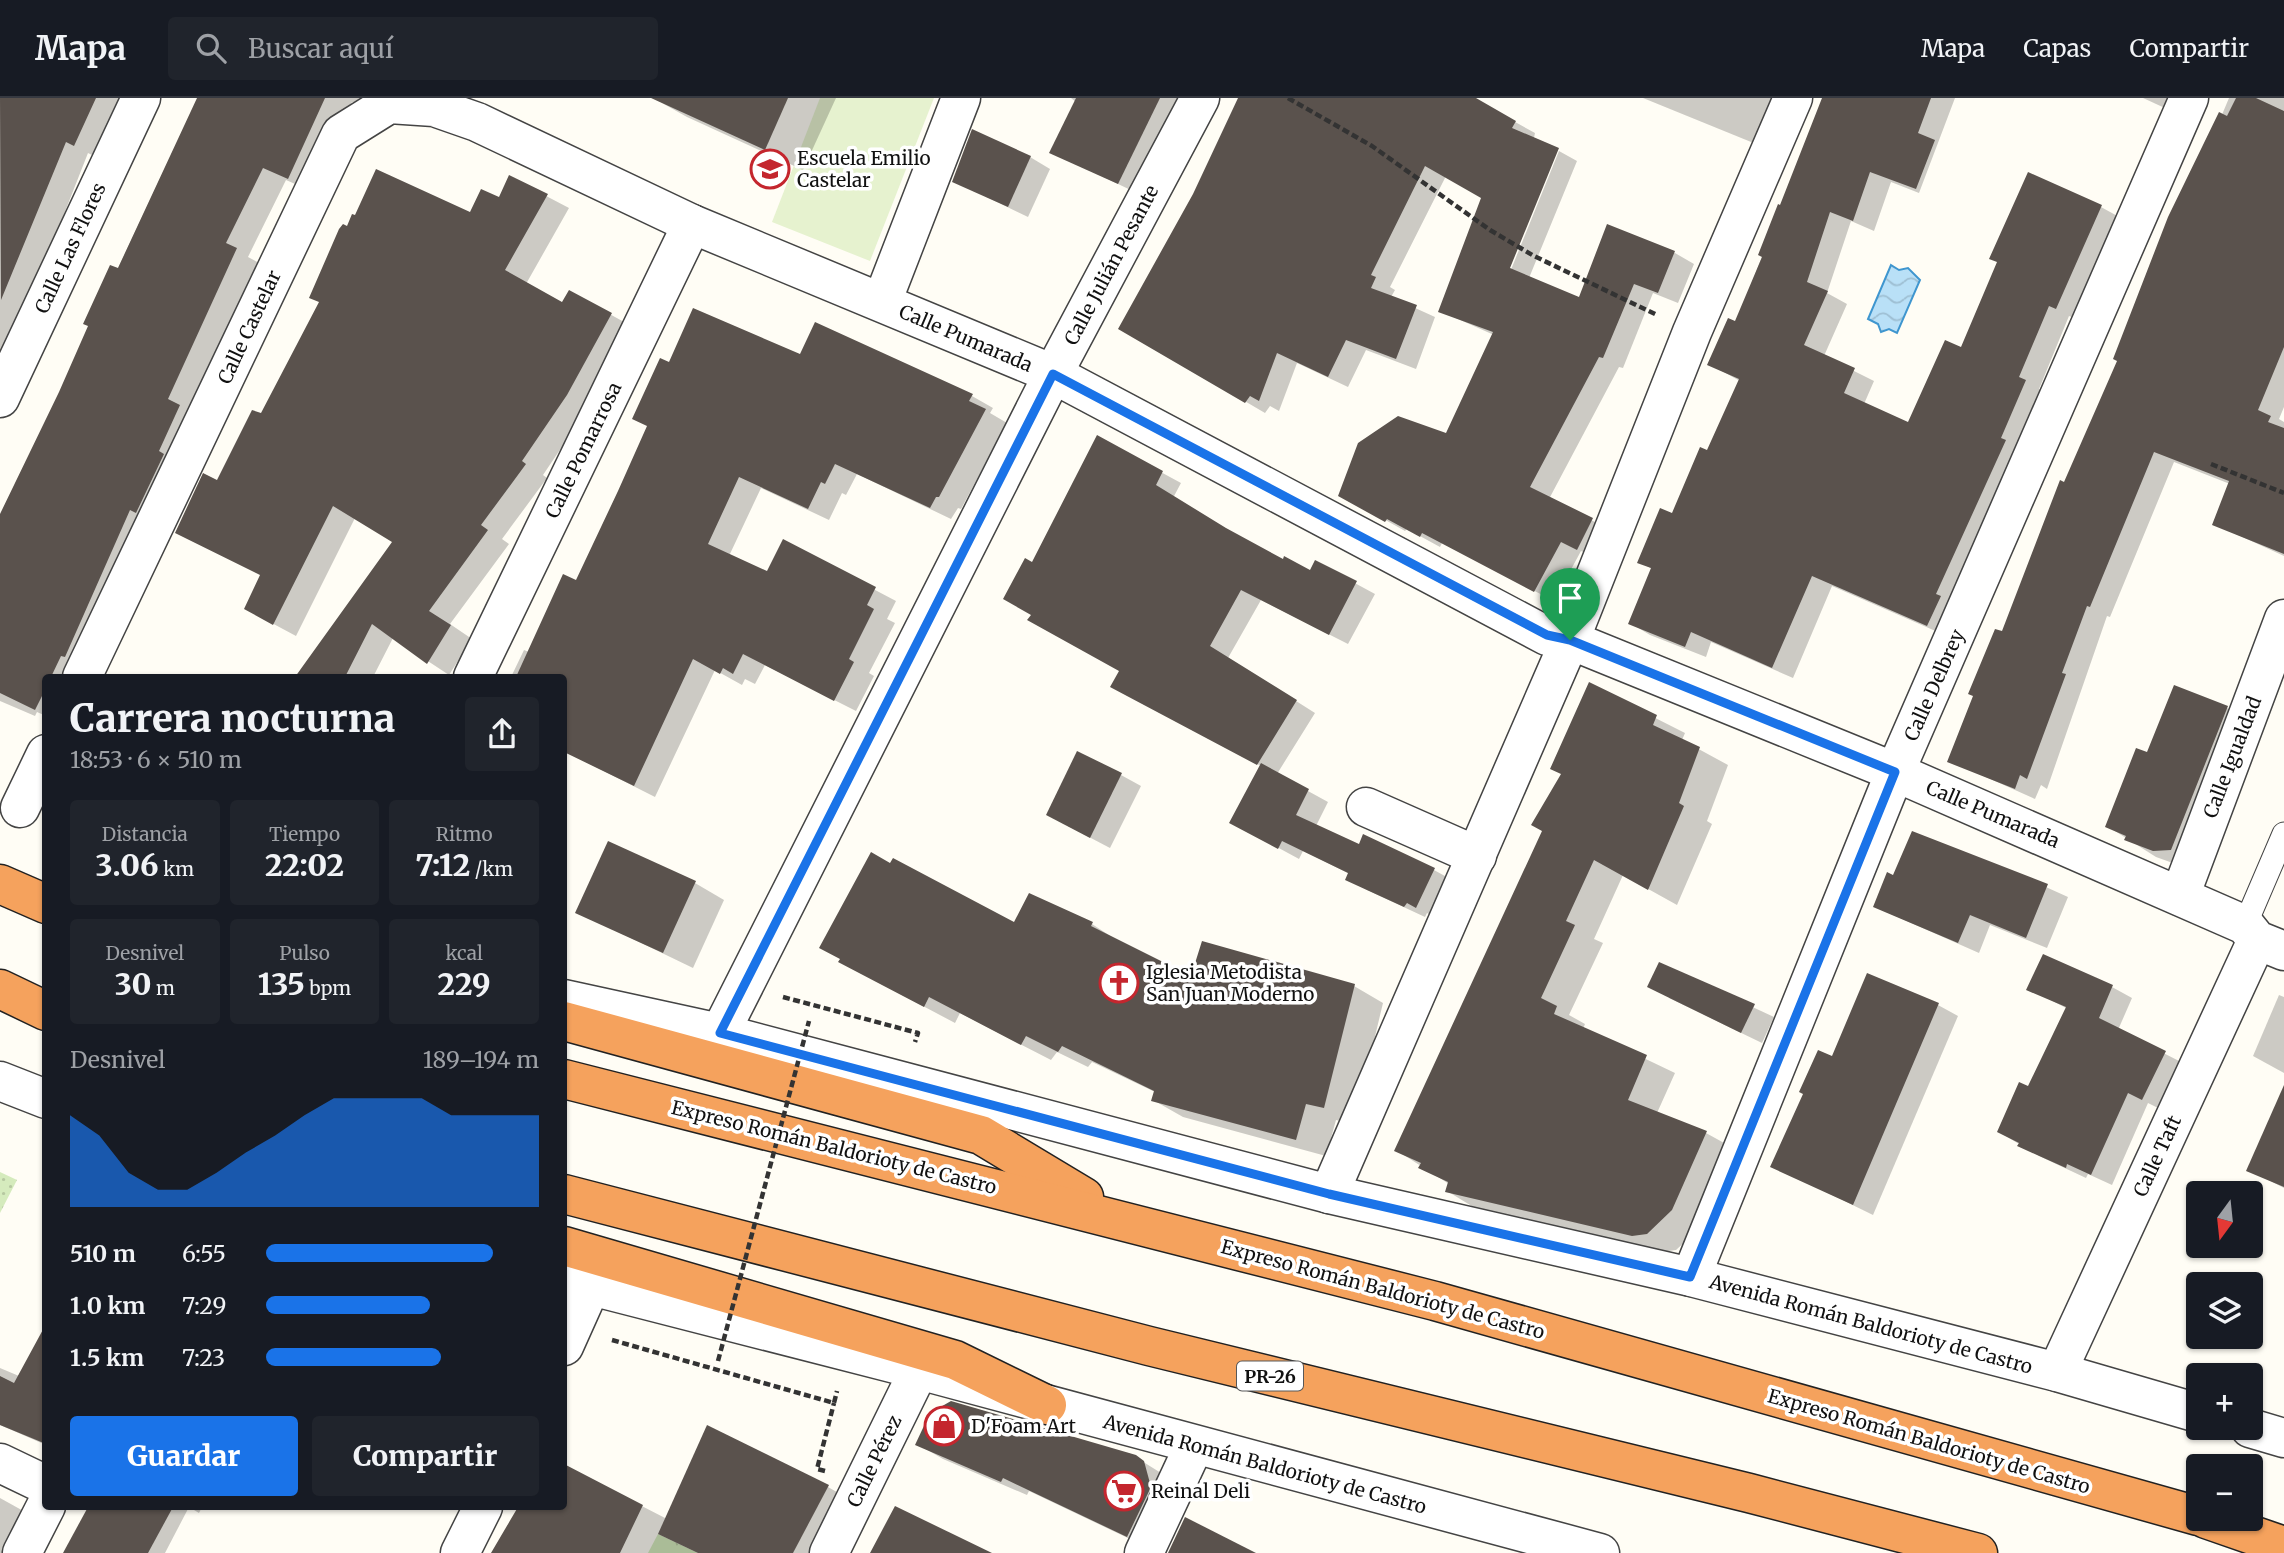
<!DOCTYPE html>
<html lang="es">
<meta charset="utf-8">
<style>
:root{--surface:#171b24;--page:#20242c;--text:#f1f3f6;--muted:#9ea1a6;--line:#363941;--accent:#1a73e8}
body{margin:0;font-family:Merriweather,serif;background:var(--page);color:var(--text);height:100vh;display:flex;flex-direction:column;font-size:26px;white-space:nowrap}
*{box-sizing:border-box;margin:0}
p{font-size:23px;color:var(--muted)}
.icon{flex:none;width:38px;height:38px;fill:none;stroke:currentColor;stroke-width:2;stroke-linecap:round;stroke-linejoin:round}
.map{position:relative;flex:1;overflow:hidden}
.sheet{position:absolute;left:42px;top:576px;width:525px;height:836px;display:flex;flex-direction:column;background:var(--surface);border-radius:7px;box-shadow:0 2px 5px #0004}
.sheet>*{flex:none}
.needle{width:46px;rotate:195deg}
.fabs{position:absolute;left:2186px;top:1083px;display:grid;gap:14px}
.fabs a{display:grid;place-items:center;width:77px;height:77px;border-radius:7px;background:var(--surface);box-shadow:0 2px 5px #0004;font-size:35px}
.pin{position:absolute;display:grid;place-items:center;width:60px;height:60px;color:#fff;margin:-72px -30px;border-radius:50% 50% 50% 0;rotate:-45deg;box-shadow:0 0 7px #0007}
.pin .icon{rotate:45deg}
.round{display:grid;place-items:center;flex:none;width:74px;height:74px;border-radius:7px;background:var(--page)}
.headline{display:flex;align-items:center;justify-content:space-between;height:119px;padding:0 28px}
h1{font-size:38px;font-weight:800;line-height:52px}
.stats{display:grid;grid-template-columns:repeat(3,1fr);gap:10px;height:119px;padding:7px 28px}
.stats div{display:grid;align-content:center;border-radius:7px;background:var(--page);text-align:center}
.stats b{font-size:30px;font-weight:800}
.stats small{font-size:19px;font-weight:400}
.stats p{font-size:19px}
.chart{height:196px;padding:14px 28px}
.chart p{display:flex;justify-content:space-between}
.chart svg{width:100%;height:126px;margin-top:7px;fill:var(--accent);opacity:.7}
.action{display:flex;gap:14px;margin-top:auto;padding:14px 28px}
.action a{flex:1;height:80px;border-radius:7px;background:var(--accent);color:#fff;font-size:28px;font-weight:800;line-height:80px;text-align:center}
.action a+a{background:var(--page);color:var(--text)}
ul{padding:0 28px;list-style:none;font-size:23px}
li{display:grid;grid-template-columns:112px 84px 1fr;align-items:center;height:52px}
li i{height:18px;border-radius:9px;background:var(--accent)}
header{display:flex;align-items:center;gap:42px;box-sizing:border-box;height:98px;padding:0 35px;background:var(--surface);border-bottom:2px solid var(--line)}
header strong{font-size:33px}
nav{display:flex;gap:38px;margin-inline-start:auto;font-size:24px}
.search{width:490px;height:63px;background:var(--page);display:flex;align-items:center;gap:18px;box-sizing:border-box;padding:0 24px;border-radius:7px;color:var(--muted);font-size:26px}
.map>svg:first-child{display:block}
.grass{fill:url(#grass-tufts)}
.park{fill:url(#park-dots)}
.pitch{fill:#e6f2cf}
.water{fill:url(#water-waves);stroke:#3f96cf;stroke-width:2}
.shadow{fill:#0003}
.building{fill:#5a524d}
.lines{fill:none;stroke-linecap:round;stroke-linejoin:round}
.lane-casing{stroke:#444;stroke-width:25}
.street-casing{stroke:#444;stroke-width:41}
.highway-casing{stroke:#222;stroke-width:41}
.path{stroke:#333;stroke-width:4.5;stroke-dasharray:7 3.5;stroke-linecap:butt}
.lane{stroke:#fff;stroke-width:23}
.street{stroke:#fff;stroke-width:38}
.highway{stroke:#f5a25d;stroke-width:38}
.path-bridge{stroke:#333;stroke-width:4.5;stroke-dasharray:7 3.5;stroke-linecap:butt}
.route-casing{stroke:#fff;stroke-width:14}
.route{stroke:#1a73e8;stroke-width:9}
.labels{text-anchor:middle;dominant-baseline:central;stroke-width:7;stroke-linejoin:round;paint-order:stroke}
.shield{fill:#fff;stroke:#585858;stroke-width:2}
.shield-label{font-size:18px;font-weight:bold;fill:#111}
.poi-label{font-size:19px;fill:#111;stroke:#fff;text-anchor:start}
.street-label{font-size:19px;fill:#111;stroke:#fff}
</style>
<header>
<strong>Mapa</strong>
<div class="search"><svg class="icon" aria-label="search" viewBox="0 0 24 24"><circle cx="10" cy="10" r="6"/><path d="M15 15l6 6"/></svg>Buscar aquí</div>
<nav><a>Mapa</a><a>Capas</a><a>Compartir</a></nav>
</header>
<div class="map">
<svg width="2284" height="1455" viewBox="0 0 2284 1455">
<defs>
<pattern id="grass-tufts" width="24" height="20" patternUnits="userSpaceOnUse" patternTransform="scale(1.75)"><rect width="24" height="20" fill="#d5ebbd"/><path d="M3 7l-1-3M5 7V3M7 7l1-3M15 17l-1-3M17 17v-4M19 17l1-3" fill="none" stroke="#b6c8a1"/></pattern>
<pattern id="park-dots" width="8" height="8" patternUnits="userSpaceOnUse" patternTransform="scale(1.75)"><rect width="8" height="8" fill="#d5ebbd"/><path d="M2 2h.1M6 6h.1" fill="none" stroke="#b6c8a1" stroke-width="1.8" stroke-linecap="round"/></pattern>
<pattern id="water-waves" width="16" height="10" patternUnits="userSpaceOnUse" patternTransform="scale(1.75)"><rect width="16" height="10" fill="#b9e0f7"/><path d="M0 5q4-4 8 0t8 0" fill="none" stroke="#9ebfd3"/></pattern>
</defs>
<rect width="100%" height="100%" fill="#fffdf5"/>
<polygon class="grass" points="658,1436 698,1455 648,1455"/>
<polygon class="park" points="0,1074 17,1082 0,1115"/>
<polygon class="pitch" points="820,0 934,0 870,163 772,124"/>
<polygon class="water" points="1891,167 1899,172 1908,170 1920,182 1897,235 1889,231 1881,234 1878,226 1868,221"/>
<g class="shadow">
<polygon points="0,0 122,0 96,59 88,55 55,139 0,257"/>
<polygon points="198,0 384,0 378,14 352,4 311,93 286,82 248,159 259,165 80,579 46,579 46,618 37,614 35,618 0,603 0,421"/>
<polygon points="653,0 836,0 803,72 687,19"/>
<polygon points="1071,0 1186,0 1139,96 1051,54 1076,4"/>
<polygon points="1258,0 1472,0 1535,35 1505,178 1508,179 1559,53 1577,63 1529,180 1580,201 1608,128 1675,155 1694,166 1678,205 1653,195 1623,270 1619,269 1549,401 1611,432 1597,461 1581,453 1554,503 1442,445 1440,449 1407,431 1405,433 1341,397 1447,338 1494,237 1440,213 1483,99 1446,78 1390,189 1395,192 1391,199 1435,219 1416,271 1366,252 1348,289 1297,265 1279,313 1270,308 1265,315 1120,230"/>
<polygon points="1643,0 1775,0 1756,46"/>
<polygon points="1824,0 1955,0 1919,95 1891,84 1874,133 1851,123 1827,195 1847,206 1824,258 1874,283 1864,306 1909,326 1962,251 2101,109 2121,120 2077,221 2069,218 2039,291 2045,295 1947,538 1832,488 1793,580 1711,544 1706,559 1650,537 1630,525 1652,471 1640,464 1673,417 1708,355 1740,283 1709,266 1736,225"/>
<polygon points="2143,0 2173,0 2167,11"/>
<polygon points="2229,0 2284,0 2284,309 2279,321 2284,324 2284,458 2214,426 2230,386 2174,364 2110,519 2107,518 2047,691 2041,687 2035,701 1950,663"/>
<polygon points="1030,59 1050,71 1028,119 954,83"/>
<polygon points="510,79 569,110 526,186 563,206 570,194 633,229 588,310 543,377 547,380 502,441 509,446 450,526 472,541 449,577 393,540 373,579 297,579 395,444 355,420 296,538 268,523 261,478 218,385 262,318 320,205 348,130 471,116 499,101"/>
<polygon points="801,258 972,298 993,310 990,315 1007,325 961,411 958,410 951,421 857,376 846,397 842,395 829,422 761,390 729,458 768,475 784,444 896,503 887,521 895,525 869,575 874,578 856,613 765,567 755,586 745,581 742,587 715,572 655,699 564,653 564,579 511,579 524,552 529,554 576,484 649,328 670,266"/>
<polygon points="1098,340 1181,385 1173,400 1283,464 1310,474 1316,464 1375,496 1348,546 1261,502 1228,560 1315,615 1277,676 1328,704 1316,728 1360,748 1434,772 1454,783 1436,820 1427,815 1425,819 1367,792 1348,781 1350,776 1303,753 1299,761 1251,735 1261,668 1131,599 1121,573 1033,517 1033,466"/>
<polygon points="1590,587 1685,635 1682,642 1728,667 1707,723 1712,726 1677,807 1623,777 1594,841 1603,845 1569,917 1585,926 1583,931 1675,975 1657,1015 1706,1035 1735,1051 1701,1129 1676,1152 1662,1154 1475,1110 1447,1093 1449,1086 1396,1052 1545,732"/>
<polygon points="2227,610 2257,627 2184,769 2156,759 2107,728 2148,656"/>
<polygon points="1121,677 1141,688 1110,750 1068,728"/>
<polygon points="2008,772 2068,799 2047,850 1990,827 1979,855 1875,809 1894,780"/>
<polygon points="695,785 724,802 693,870 577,814"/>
<polygon points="1092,826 1121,845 1192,880 1354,888 1383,905 1354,1026 1336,1022 1326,1058 1183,1019 1153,1002 1155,994 1092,964 1088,969 1057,954 1051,962 960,915 955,925 840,864 1015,827"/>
<polygon points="1660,866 1774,919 1762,945 1669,900"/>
<polygon points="2112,889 2132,900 2118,932 2185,966 2162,1012 2148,1005 2112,1087 2088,1076 2086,1080 2039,1058 1999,1034 2028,990 2068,911 2029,891"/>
<polygon points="2279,897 2284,899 2284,975 2253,958"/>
<polygon points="1938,907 1958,918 1873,1117 1773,1068 1833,960"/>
<polygon points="2284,1009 2284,1090 2249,1072"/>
<polygon points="0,1270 19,1278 46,1278 46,1347 0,1327"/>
<polygon points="917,1346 1129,1355 1169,1380 1153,1452 1029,1393 1027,1397 943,1361"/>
<polygon points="564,1368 667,1421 828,1389 849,1401 821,1455 497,1455 520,1409 534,1414 536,1409 564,1409"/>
<polygon points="0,1400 27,1415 8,1455 0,1455"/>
<polygon points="89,1409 202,1409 199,1415 189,1409 165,1455 65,1455"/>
</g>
<g class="building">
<polygon points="0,0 96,0 74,48 66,44 1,202"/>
<polygon points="197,0 325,0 288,81 263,70 226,145 237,150 168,301 180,307 159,353 164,356 136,415 130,412 65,559 61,558 51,579 46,579 46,590 35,612 0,595 0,416 59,294 88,228 83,226 110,167 118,170"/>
<polygon points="651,0 788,0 765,52"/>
<polygon points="1076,0 1160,0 1118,86 1049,55"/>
<polygon points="1238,0 1476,0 1516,23 1512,30 1559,50 1510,170 1579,199 1607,126 1675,153 1658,195 1634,186 1603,260 1599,259 1530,389 1593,420 1577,452 1561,444 1534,494 1422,435 1420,439 1387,421 1385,424 1338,398 1358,345 1398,318 1446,335 1493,234 1438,214 1481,100 1425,68 1371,177 1376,179 1371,190 1417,207 1396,261 1346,242 1328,279 1277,255 1259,303 1250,298 1245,305 1118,231 1193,96"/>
<polygon points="1822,0 1931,0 1918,35 1935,42 1916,91 1870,74 1853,123 1830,114 1807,184 1828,193 1804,247 1855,270 1844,295 1908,324 1945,242 1961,249 1997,164 1989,161 2028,74 2102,107 2056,211 2049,208 2019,279 2026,282 2001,340 2006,342 1936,496 1941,498 1927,528 1812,478 1772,570 1691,534 1685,549 1628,526 1651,470 1637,465 1660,410 1672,415 1700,349 1707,352 1739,281 1707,267 1728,220 1735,223 1762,159 1758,157 1778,106 1780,107"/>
<polygon points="2236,0 2256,0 2284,13 2284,249 2258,312 2271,318 2268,324 2284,330 2284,456 2212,427 2229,383 2154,354 2090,509 2087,508 2062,575 2066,576 2027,681 2020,677 2015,691 1947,664 1973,598 1968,596 1995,531 2002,533 2060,382 2064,384 2117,263 2113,261 2168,119 2219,14 2227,18"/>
<polygon points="972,31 1031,58 1008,109 952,84"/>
<polygon points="376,71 470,114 481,91 499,99 509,77 548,96 505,172 562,204 569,192 612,215 567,297 522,363 526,366 481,427 488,432 429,513 451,527 427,566 372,526 345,579 295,579 392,444 333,408 273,527 244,511 260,477 175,435 203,375 217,382 252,312 261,315 319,204 309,200 339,131 343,126 347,128 352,116 355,117"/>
<polygon points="693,210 800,256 815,224 973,296 969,303 986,311 939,399 936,399 930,410 835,366 825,386 821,384 808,411 739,379 708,446 767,473 783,441 876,489 867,507 874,511 849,561 854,564 834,603 743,556 733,576 723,570 720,576 693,561 634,688 564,654 564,579 516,579 563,476 576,482 618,393 647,328 632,321 660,260 669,264"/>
<polygon points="1097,337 1163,373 1156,387 1226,430 1283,461 1284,458 1310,472 1315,462 1357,483 1329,537 1241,492 1210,548 1297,602 1257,667 1110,589 1119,573 1027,522 1031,517 1003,501 1025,460 1032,464"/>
<polygon points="1589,584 1657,617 1653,627 1700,649 1679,705 1684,708 1648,792 1594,762 1566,823 1575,827 1541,900 1557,908 1554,916 1647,957 1628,1002 1707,1033 1672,1112 1647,1136 1632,1138 1445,1094 1448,1084 1418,1070 1421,1065 1394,1053 1542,733 1531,727 1561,676 1550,671"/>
<polygon points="2174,587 2228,608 2171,752 2153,753 2124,742 2126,738 2105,729 2136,650 2147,654"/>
<polygon points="1077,653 1122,675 1090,740 1046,717"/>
<polygon points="1261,665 1309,691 1296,717 1359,746 1363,736 1435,770 1416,810 1407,805 1404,809 1345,782 1348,775 1282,743 1278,751 1229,725"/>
<polygon points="1912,733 2048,786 2026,840 1970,817 1958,845 1873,809 1887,774 1893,777"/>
<polygon points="608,743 696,783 663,855 575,815"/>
<polygon points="871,754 890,765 893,760 1014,824 1029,795 1093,824 1091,828 1191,878 1202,843 1355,886 1324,1010 1306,1006 1296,1042 1151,1003 1154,993 1062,948 1058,954 1026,938 1021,947 929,899 924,909 838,864 840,861 819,850"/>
<polygon points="2043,856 2113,887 2099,920 2166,953 2142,1002 2128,995 2091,1077 2067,1066 2066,1070 2017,1048 2019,1045 1997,1034 2019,984 2028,988 2066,909 2026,892"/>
<polygon points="1659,864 1755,906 1741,935 1647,889"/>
<polygon points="1867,875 1939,905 1853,1107 1770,1069 1803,996 1799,994 1818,952 1832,958"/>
<polygon points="2284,987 2284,1089 2246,1073"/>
<polygon points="46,1226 46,1346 0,1327 0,1278 14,1285"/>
<polygon points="951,1303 1136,1357 1144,1363 1151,1389 1127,1439 1003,1380 1001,1384 915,1347 930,1315"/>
<polygon points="707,1327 829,1387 793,1455 698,1455 658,1436"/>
<polygon points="564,1366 643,1407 620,1455 491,1455 518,1409 564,1409"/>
<polygon points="895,1408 992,1455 870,1455"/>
<polygon points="88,1409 173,1409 148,1455 63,1455"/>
<polygon points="1185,1419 1256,1455 1168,1455"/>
</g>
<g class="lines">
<defs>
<polyline id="lane" points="2245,827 2284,736"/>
<g id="street">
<polyline points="882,204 961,0"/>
<polyline points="0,300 141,0"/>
<polyline points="82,579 341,36 389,6 434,9 477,24 692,126 1053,276 1547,538 1570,542 1895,674 2245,827 2257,842 2284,853"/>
<polyline points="473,579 692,126"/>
<polyline points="1366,709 1477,758"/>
<polyline points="20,710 46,656"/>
<polyline points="2180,798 2284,521"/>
<polyline points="564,901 720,935 1329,1096 1691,1179 2057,1274 2198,1315"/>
<polyline points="720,935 1053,276 1200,0"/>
<polyline points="0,983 46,1001"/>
<polyline points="1329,1096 1570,542 1692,234 1793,0"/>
<polyline points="1691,1179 1895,674 2189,0"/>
<polyline points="564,1181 919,1272 1600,1455"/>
<polyline points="564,1248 590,1190"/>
<polyline points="2057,1274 2257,842"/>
<polyline points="2250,1330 2284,1340"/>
<polyline points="0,1365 46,1387"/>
<polyline points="22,1455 46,1408"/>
<polyline points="460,1455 483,1409"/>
<polyline points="829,1455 919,1272"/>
<polyline points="1144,1455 1194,1348"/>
</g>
<g id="highway">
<polyline points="0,786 46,806"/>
<polyline points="0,891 46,913"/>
<polyline points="564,923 981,1037 1084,1099"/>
<polyline points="564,981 1435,1203 2198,1418"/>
<polyline points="564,1096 1149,1248 1749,1395 1978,1455"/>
<polyline points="564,1148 955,1262 1047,1307"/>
<polyline points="2206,1421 2284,1448"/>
</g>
</defs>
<use href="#lane" class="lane-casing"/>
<use href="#street" class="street-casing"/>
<use href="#highway" class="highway-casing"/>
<g class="path">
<polyline points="1288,0 1372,48 1490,132 1534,158 1657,217"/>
<polyline points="2211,366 2284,395"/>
<polyline points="783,899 918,935 915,944"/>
<polyline points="612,1242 834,1305 837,1293"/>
<polyline points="825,1373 817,1371 834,1305"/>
</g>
<use href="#lane" class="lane"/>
<use href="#street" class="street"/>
<use href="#highway" class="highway"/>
<polyline class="path-bridge" points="718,1263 809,923"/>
</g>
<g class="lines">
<defs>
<polygon id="route" points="1053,276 1547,537 1570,542 1895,674 1690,1179 1329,1096 720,935"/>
</defs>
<use href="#route" class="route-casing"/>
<use href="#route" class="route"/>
</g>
<defs>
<symbol id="school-ring" viewBox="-11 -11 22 22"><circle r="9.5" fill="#fff" stroke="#c4262e" stroke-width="1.5"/><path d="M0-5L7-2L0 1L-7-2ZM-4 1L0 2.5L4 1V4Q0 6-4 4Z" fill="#c4262e"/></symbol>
<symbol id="church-ring" viewBox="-11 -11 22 22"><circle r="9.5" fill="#fff" stroke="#c4262e" stroke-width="1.5"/><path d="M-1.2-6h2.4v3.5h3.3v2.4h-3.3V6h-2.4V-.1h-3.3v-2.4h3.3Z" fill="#c4262e"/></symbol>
<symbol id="shop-ring" viewBox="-11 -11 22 22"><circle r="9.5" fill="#fff" stroke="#c4262e" stroke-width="1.5"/><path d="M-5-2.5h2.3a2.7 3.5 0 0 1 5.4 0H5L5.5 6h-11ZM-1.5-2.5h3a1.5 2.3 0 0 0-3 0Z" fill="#c4262e"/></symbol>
<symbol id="supermarket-ring" viewBox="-11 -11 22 22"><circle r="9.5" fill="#fff" stroke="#c4262e" stroke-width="1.5"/><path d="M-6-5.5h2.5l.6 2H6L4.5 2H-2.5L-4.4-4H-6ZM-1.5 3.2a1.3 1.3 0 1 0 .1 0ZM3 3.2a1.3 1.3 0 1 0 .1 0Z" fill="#c4262e"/></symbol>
</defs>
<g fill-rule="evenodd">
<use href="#school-ring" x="748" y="49" width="44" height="44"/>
<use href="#church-ring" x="1097" y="863" width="44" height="44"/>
<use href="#shop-ring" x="922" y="1306" width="44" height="44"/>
<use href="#supermarket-ring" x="1102" y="1371" width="44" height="44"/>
</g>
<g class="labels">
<rect class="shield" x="1237" y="1263.5" width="66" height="29" rx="5"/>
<g class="shield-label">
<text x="1270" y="1278">PR-26</text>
</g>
<g class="poi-label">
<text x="797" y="60">Escuela Emilio<tspan x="797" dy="22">Castelar</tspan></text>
<text x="1146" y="874">Iglesia Metodista<tspan x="1146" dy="22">San Juan Moderno</tspan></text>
<text x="971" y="1328">D'Foam Art</text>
<text x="1151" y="1393">Reinal Deli</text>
</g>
<g class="street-label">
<text transform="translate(70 150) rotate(-65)">Calle Las Flores</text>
<text transform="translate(1111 167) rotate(-62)">Calle Julián Pesante</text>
<text transform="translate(249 229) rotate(-65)">Calle Castelar</text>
<text transform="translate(966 240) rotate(23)">Calle Pumarada</text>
<text transform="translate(583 352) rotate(-64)">Calle Pomarrosa</text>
<text transform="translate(1934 587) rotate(-66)">Calle Delbrey</text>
<text transform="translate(2232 659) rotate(-69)">Calle Igualdad</text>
<text transform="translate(1993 716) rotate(23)">Calle Pumarada</text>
<text transform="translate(834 1049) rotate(14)">Expreso Román Baldorioty de Castro</text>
<text transform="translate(2157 1058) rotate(-65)">Calle Taft</text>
<text transform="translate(1383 1191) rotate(15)">Expreso Román Baldorioty de Castro</text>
<text transform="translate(1871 1226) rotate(15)">Avenida Román Baldorioty de Castro</text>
<text transform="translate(1929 1343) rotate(16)">Expreso Román Baldorioty de Castro</text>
<text transform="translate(874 1363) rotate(-64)">Calle Pérez</text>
<text transform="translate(1265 1366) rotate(15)">Avenida Román Baldorioty de Castro</text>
</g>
</g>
</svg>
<div class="fabs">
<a><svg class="needle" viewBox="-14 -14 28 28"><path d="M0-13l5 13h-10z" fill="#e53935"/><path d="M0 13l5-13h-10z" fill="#9ea1a6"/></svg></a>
<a><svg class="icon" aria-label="layers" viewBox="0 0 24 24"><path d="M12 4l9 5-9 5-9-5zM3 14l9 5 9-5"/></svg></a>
<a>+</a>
<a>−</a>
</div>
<div class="pin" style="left:1570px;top:542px;background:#1e9e55"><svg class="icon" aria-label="arrive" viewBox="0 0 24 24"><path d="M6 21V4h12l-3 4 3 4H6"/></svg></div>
<section class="sheet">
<div class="headline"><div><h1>Carrera nocturna</h1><p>18:53 · 6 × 510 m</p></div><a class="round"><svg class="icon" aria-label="share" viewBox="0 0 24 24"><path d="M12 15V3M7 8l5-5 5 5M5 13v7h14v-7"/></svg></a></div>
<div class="stats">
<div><p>Distancia</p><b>3.06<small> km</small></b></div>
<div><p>Tiempo</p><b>22:02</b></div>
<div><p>Ritmo</p><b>7:12<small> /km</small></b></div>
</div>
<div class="stats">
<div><p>Desnivel</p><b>30<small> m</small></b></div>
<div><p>Pulso</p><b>135<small> bpm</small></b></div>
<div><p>kcal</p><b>229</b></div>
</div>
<div class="chart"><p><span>Desnivel</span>189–194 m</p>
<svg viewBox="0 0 160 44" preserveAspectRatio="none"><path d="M0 44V12L10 19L20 32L30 38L40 38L50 32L60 25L70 19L80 12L90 6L100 6L110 6L120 6L130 12L140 12L150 12L160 12V44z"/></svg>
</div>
<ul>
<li><b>510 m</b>6:55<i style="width:83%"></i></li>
<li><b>1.0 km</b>7:29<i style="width:60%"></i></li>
<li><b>1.5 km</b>7:23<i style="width:64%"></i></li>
</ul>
<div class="action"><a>Guardar</a><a>Compartir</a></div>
</section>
</div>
